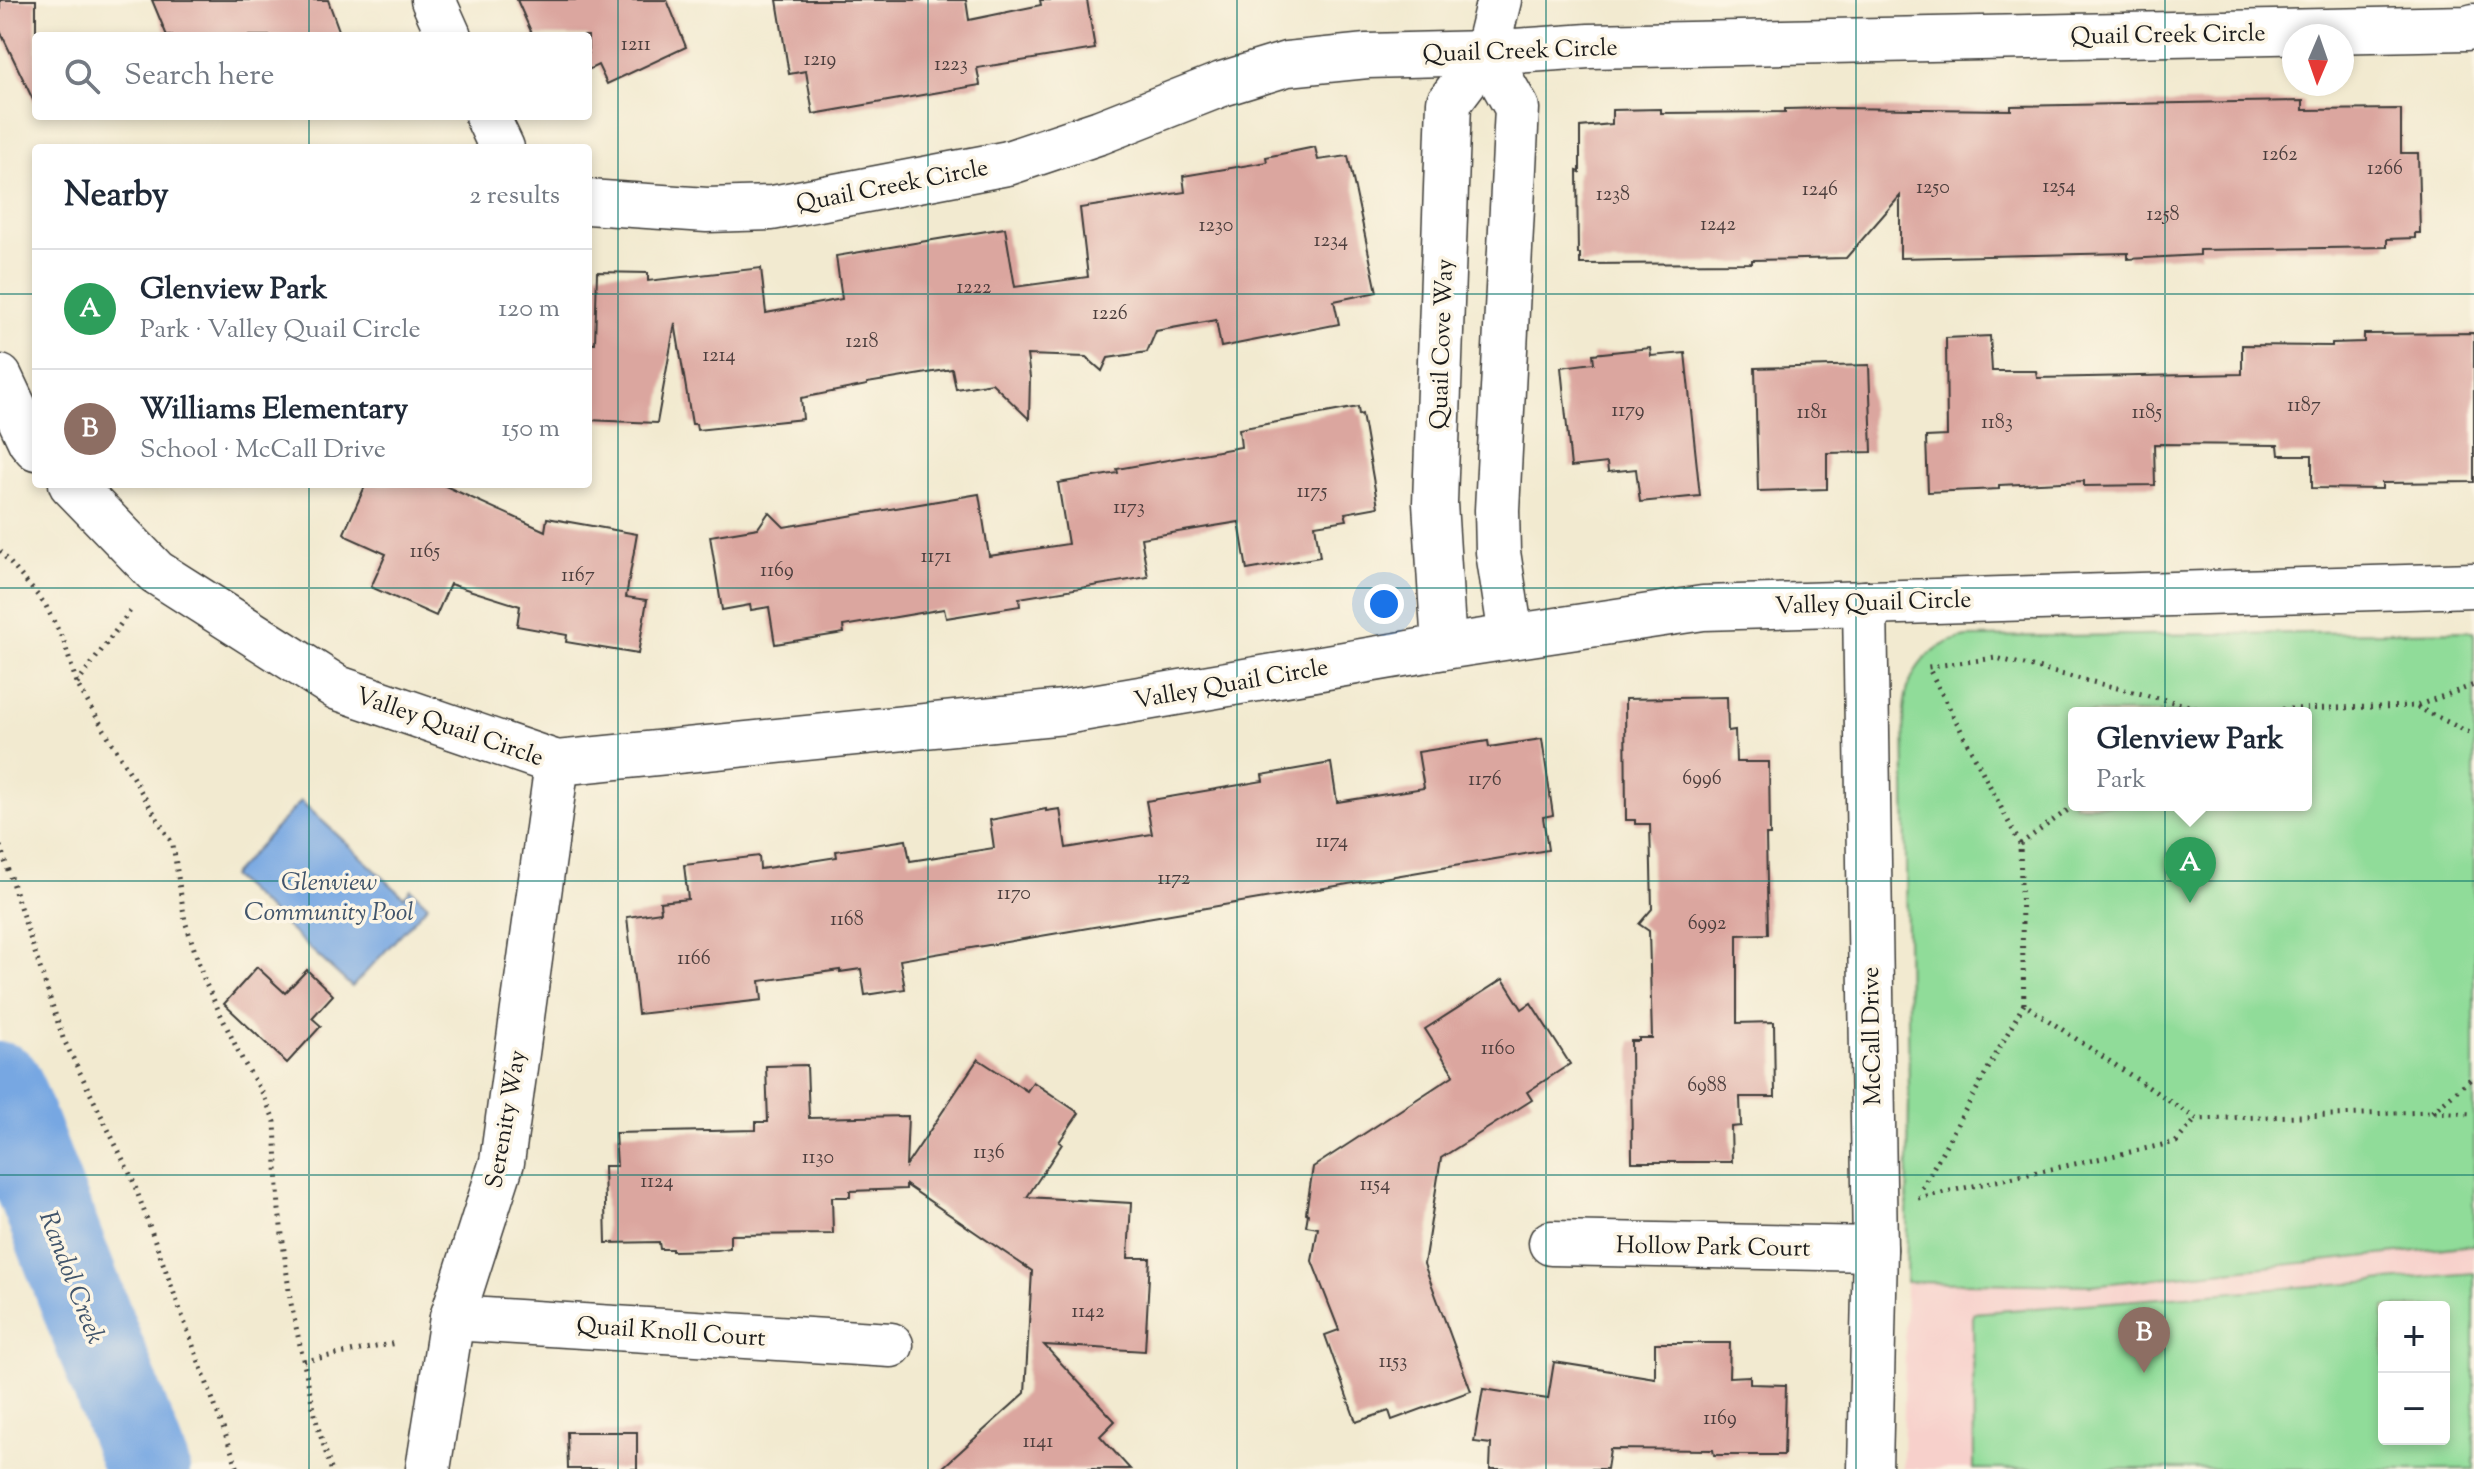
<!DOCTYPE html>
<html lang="en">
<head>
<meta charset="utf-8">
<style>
	:root { --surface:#fff; --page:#f2f2f3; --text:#1f2937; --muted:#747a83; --line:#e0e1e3; --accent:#ea580c }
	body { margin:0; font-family:"Sorts Mill Goudy",serif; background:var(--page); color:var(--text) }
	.controls { position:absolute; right:24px; bottom:24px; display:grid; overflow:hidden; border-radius:8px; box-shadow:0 4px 12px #0003 }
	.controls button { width:72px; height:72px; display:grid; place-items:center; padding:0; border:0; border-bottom:2px solid var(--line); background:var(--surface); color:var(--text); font:40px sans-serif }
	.compass { position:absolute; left:2282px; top:24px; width:72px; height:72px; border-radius:50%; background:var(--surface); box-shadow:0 4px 12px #0003; rotate:182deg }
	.you { position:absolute; left:1384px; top:604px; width:28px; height:28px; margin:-20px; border:6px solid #fff; border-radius:50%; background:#1a73e8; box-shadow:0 0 0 12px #1a73e833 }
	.badge { display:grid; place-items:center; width:52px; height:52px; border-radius:50%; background:var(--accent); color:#fff; font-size:26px; font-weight:700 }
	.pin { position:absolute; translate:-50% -66px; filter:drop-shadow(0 2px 4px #0008) }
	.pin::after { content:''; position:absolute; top:42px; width:28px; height:24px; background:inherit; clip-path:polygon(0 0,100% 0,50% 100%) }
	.popup { position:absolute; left:2068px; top:707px; width:244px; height:104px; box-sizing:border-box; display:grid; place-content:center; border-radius:8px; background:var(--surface); filter:drop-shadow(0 2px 6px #0005); font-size:26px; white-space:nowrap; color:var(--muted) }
	.popup b { font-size:30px; color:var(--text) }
	.popup::after { content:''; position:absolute; left:50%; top:100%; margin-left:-16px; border:16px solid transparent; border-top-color:var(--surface) }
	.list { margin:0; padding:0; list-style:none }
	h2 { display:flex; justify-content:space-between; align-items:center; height:104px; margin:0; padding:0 32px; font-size:34px }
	h2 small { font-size:26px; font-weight:400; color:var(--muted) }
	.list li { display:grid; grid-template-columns:52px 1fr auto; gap:24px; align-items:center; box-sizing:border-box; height:120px; padding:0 32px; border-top:2px solid var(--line) }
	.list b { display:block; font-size:30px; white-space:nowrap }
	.list p { margin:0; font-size:26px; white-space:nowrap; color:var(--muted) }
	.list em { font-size:26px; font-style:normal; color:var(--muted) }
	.icon { flex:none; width:44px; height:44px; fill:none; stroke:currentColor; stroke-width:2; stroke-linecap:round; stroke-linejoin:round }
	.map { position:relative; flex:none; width:2474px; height:1469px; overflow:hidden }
	.search { position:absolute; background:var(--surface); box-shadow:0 4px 12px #0003; left:32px; top:32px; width:560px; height:88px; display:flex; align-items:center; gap:20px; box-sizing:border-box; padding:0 28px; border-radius:8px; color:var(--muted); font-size:30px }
	.panel { position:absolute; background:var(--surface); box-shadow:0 4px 12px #0003; left:32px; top:144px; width:560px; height:344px; border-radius:8px }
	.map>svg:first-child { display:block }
	.built { fill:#f7d0cb; fill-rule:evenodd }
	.green { fill:#90dc99; stroke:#567c5a; stroke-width:2; fill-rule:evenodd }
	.water { fill:#77a7e2; stroke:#4a627f; stroke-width:2 }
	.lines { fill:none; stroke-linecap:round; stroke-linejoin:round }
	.river { stroke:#77a7e2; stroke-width:86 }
	.building { fill:#dba69f }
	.minor-casing { stroke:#3c3b37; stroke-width:47 }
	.path { stroke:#3c3b37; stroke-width:5; stroke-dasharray:2 6; stroke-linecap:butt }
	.minor { stroke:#fff; stroke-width:44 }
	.grid { fill:none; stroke:#0f766e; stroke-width:2; stroke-opacity:0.55 }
	.labels { text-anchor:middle; stroke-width:7; stroke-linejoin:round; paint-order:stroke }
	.number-label { font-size:20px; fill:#4c3e3d }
	.street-label { font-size:24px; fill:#1c1c1c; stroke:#fcf5e5 }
	.water-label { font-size:26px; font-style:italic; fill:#40546b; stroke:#fcf5e5 }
</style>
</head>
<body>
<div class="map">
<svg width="2474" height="1469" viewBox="0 0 2474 1469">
	<rect width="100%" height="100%" fill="#fcf5e5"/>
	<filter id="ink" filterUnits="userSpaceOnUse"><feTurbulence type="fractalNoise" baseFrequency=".0125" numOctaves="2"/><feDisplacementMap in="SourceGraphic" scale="16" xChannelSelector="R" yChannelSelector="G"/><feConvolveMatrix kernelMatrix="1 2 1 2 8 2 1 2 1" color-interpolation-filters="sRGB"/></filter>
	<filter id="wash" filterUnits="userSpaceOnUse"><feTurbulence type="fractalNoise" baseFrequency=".006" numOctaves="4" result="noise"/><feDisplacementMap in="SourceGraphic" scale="32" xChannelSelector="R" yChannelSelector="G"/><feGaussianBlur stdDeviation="1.8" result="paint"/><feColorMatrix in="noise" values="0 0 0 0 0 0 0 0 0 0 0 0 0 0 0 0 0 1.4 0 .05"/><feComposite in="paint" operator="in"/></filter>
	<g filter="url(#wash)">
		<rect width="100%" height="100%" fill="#f2ead0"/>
		<path class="built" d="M2474,1245v224h-571l3,-187 186,3zM2384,1307h60v132h-60z"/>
		<g class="green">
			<path d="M2474,631v614l-382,40 -186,-3 3,-185 -5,-387c3,-39 24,-65 62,-73zM2074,713h232v92h-232z"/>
			<path d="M2474,1273v196h-500l-1,-156zM2384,1307h60v132h-60z"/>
		</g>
		<polygon class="water" points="301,801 404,897 411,889 428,905 352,987 231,876"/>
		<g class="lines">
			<polyline class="river" points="0,1085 147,1469"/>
		</g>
		<g id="blocks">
			<g class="building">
				<polygon points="0,0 36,0 36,106 0,31"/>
				<polygon points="152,0 328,0 341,36 167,36"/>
				<polygon points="517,0 667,0 686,47 607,84 598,65 588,70 588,36 533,36"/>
				<polygon points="777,0 966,0 969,20 1041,5 1040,0 1087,0 1095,49 977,68 980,85 813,114 806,71 789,74"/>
				<polygon points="2303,101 2303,110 2401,109 2401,153 2418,153 2420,233 2415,233 2415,238 2387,239 2387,247 2200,250 2200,255 2128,259 2128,253 1900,258 1900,196 1846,258 1752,260 1752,263 1580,264 1580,254 1578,254 1577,171 1580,172 1580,127 1612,124 1612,110 1661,109 1661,113 1785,112 1785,109 1831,108 2011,110 2011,106"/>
				<polygon points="1315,147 1318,160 1348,156 1377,292 1334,301 1339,324 1221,347 1216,320 1156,331 1147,352 1108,358 1102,371 1086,357 1027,355 1030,377 1029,419 992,383 956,389 952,369 867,383 867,385 801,398 803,419 697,430 696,424 692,424 675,323 657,423 588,420 588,343 595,343 597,272 648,273 648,281 761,268 766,313 842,299 836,256 1005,228 1015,287 1088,277 1080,208 1185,192 1183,176 1267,162 1266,157"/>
				<polygon points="2474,333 2474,482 2382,483 2382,489 2312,488 2312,455 2279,455 2278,445 2154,444 2155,485 2084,486 2084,481 1999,485 1999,489 1928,492 1926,437 1947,436 1946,338 1990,336 1992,371 2036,371 2037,378 2242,374 2242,345 2332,346 2332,343 2364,342 2364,334"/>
				<polygon points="1650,348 1651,356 1685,353 1700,496 1640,502 1636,469 1608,472 1607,463 1571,467 1561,367 1594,363 1593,354"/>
				<polygon points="1869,365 1872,452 1827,453 1827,489 1758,491 1755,368"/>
				<polygon points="1358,407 1359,415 1362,414 1378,507 1345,513 1347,520 1315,525 1320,557 1247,570 1239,522 1141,538 1148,577 1019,598 1020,606 946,618 944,609 843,626 844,633 775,644 769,607 751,610 750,605 722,610 710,536 758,528 769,512 784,527 979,494 989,556 1068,544 1058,483 1118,473 1117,469 1241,447 1239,429"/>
				<polygon points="366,484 441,484 545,531 547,518 637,534 626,597 647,600 638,654 566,642 567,635 517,626 520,606 450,584 436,616 371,587 386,554 348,537 344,533"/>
				<polygon points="1727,697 1728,731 1735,730 1736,762 1769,762 1770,835 1766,835 1768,934 1737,935 1737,1023 1774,1022 1775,1097 1740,1097 1741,1126 1731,1127 1732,1162 1632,1162 1631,1041 1639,1041 1639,1038 1652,1038 1649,931 1639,924 1652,909 1650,824 1635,824 1635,820 1626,820 1625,699"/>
				<polygon points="1542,739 1553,815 1543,817 1548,850 900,960 905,989 865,995 861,969 840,972 840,970 760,981 762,1000 638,1014 627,917 661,912 660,902 688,899 684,865 759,856 760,869 837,857 836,851 906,840 910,861 994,848 990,820 1046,809 1046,811 1060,809 1066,848 1152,834 1146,801 1263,781 1262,775 1331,763 1337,802 1424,788 1418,752 1488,741 1489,747"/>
				<polygon points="257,967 285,993 307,970 333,995 312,1018 321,1026 287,1063 224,1004"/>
				<polygon points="1503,979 1522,1009 1531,1003 1570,1064 1527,1092 1532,1100 1441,1158 1424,1264 1471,1391 1392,1420 1389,1411 1356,1422 1325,1335 1339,1330 1312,1261 1318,1228 1306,1226 1308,1214 1306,1213 1313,1167 1454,1075 1425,1029"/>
				<polygon points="978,1059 1027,1091 1033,1082 1079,1113 1059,1142 1062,1144 1027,1197 1131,1203 1128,1258 1150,1258 1145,1351 1044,1345 1115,1421 1100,1436 1130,1469 941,1469 1025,1393 1032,1271 906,1185 906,1189 850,1191 850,1197 832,1197 833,1234 730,1235 730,1248 717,1250 672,1251 672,1249 660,1249 659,1242 606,1243 604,1166 617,1166 615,1133 756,1130 756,1122 768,1122 766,1066 807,1065 809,1118 908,1116 906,1166"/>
				<polygon points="1655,1343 1730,1343 1729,1377 1750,1376 1750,1384 1786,1385 1784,1455 1714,1455 1713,1450 1610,1449 1607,1469 1490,1469 1491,1444 1474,1442 1483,1389 1548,1399 1554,1362 1655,1378"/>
				<polygon points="567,1432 637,1432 637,1469 568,1469"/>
			</g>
		</g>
	</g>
	<g filter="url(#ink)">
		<use href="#blocks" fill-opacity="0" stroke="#3c3b37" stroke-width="2"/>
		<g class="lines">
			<g class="minor-casing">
				<g id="minor">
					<polyline points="433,0 449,36"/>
					<polyline points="1486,53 1517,108 1497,510 1498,552 1511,636"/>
					<polyline points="487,116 502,148"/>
					<polyline points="588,202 707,210 772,208 1008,163 1100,132 1222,84 1287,64 1367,56 1486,53 1589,46 2467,28 2474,26"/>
					<polyline points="0,377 30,441 36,448"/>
					<polyline points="71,484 156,572 338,688 557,763 1064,712 1444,647 1703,608 2474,585"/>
					<polyline points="1865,603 1875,1249 1870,1469"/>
					<polyline points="1444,647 1435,503 1449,102 1486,53 1499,0"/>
					<polyline points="1551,1243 1875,1249"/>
					<polyline points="452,1318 891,1345"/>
					<polyline points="428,1469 452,1318 502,1162 557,763"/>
				</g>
			</g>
			<g class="path">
				<polyline points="0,551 45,604 64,642 77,684 173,845 185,921 205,982 243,1061 263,1094 275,1122 279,1210 290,1299 317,1424 331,1469"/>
				<polyline points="77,684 130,611"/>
				<polyline points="2417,707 2474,735"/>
				<polyline points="2210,711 2416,706 2474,685"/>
				<polyline points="2020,844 2075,805"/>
				<polyline points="0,846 63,1038 132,1178 238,1469"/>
				<polyline points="2024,1004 2020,844 1928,667 1996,658 2210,711 2208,713"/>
				<polyline points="2432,1112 2474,1076"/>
				<polyline points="1922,1188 2024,1004 2196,1119 2432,1112 2474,1114"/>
				<polyline points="1918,1198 2176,1142 2196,1119"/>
				<polyline points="304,1361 396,1343"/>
			</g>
			<use href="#minor" class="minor"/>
		</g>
	</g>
	<path class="grid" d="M309,0v36M618,0v1469M928,0v1469M1237,0v1469M1546,0v1469M1856,0v1469M2165,0v1469M309,116v32M0,294h36M588,294h1886M309,484v985M0,588h2474M0,881h2474M0,1175h2474"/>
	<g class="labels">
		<g class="number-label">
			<text x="636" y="50">1211</text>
			<text x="820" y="65">1219</text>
			<text x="951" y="70">1223</text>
			<text x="2280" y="160">1262</text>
			<text x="2385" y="174">1266</text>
			<text x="2059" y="192">1254</text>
			<text x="1933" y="193">1250</text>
			<text x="1820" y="195">1246</text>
			<text x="1613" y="200">1238</text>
			<text x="2163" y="220">1258</text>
			<text x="1718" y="230">1242</text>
			<text x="1216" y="231">1230</text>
			<text x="1331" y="246">1234</text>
			<text x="974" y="293">1222</text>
			<text x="1110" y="319">1226</text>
			<text x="862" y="347">1218</text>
			<text x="719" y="361">1214</text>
			<text x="2304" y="411">1187</text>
			<text x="1628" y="416">1179</text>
			<text x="1812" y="418">1181</text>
			<text x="2147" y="418">1185</text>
			<text x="1997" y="428">1183</text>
			<text x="1312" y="497">1175</text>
			<text x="1129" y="513">1173</text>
			<text x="425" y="557">1165</text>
			<text x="936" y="562">1171</text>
			<text x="777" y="576">1169</text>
			<text x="578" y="581">1167</text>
			<text x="1702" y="784">6996</text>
			<text x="1485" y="785">1176</text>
			<text x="1332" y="847">1174</text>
			<text x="1174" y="884">1172</text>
			<text x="1014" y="899">1170</text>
			<text x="847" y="925">1168</text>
			<text x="1707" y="929">6992</text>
			<text x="694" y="964">1166</text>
			<text x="1498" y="1054">1160</text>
			<text x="1707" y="1091">6988</text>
			<text x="989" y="1158">1136</text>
			<text x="818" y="1163">1130</text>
			<text x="657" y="1187">1124</text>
			<text x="1375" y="1190">1154</text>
			<text x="1088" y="1317">1142</text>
			<text x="1393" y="1367">1153</text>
			<text x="1720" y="1424">1169</text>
			<text x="1038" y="1447">1141</text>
		</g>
		<g class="street-label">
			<text transform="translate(2168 34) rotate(-1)" y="8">Quail Creek Circle</text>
			<text transform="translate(1520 50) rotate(-2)" y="8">Quail Creek Circle</text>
			<text transform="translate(892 185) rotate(-11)" y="8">Quail Creek Circle</text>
			<text transform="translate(1441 344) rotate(-88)" y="8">Quail Cove Way</text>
			<text transform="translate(1873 602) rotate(-2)" y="8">Valley Quail Circle</text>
			<text transform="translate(1231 683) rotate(-10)" y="8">Valley Quail Circle</text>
			<text transform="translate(450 726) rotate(19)" y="8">Valley Quail Circle</text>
			<text transform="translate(1871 1036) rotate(-91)" y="8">McCall Drive</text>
			<text transform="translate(505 1119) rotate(-80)" y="8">Serenity Way</text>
			<text transform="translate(1713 1246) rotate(1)" y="8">Hollow Park Court</text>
			<text transform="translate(671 1331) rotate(4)" y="8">Quail Knoll Court</text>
		</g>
		<g class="water-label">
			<text x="329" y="890">Glenview<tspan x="329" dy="30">Community Pool</tspan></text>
			<text transform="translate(73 1277) rotate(69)" y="9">Randol Creek</text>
		</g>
	</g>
</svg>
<div class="controls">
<button>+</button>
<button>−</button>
</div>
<svg class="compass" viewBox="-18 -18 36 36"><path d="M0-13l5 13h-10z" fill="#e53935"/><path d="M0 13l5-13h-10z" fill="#747a83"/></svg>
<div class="you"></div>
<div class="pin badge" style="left:2190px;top:903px;background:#2e9e5b">A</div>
<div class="popup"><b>Glenview Park</b>Park</div>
<div class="pin badge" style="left:2144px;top:1373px;background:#8d6e63">B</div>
<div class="search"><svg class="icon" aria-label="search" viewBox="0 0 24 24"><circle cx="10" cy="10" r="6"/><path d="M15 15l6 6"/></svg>Search here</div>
<section class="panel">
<h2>Nearby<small>2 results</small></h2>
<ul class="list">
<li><span class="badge" style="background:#2e9e5b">A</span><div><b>Glenview Park</b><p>Park · Valley Quail Circle</p></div><em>120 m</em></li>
<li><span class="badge" style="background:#8d6e63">B</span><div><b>Williams Elementary</b><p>School · McCall Drive</p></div><em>150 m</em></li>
</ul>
</section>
</div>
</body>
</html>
